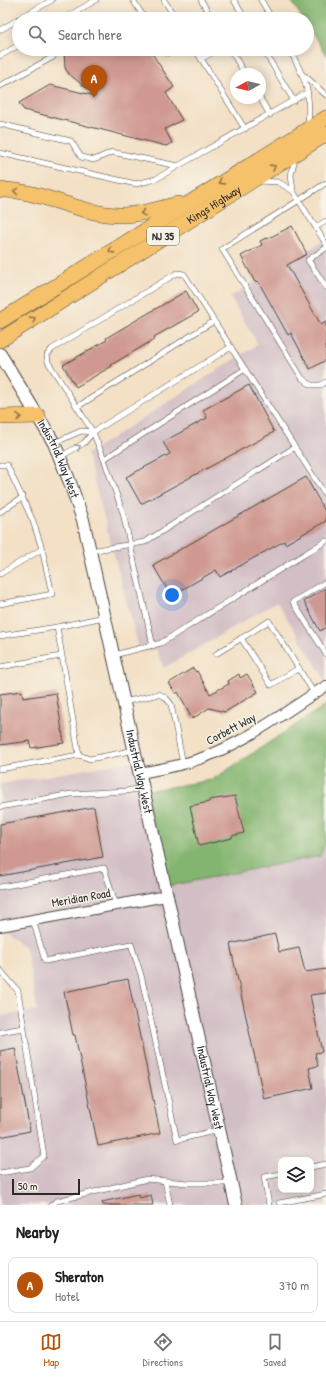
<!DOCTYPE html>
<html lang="en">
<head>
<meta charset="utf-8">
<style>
	:root { --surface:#fff; --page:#f2f2f2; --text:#202124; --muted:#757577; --line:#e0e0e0; --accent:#b45309 }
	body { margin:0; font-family:"Patrick Hand",sans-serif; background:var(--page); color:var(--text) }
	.controls { position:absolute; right:12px; bottom:12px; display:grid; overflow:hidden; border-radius:8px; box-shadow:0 2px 10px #0003 }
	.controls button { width:36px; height:36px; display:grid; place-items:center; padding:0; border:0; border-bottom:1px solid var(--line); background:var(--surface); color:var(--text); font:20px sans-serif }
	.compass { position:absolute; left:230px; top:68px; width:36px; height:36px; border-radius:50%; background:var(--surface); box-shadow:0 2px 10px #0003; rotate:262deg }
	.scale { position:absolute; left:12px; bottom:10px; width:68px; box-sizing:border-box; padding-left:4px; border:2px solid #2b2b2b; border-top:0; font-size:11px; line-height:14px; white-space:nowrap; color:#2b2b2b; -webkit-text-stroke:3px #f7f3e8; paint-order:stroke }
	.you { position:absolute; left:172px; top:595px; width:14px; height:14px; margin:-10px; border:3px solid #fff; border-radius:50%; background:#1a73e8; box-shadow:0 0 0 6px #1a73e833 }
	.badge { display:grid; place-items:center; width:26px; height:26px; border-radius:50%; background:var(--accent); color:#fff; font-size:13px; font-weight:700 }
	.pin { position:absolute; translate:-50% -33px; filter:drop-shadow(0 1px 2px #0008) }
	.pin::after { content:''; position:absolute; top:21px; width:14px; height:12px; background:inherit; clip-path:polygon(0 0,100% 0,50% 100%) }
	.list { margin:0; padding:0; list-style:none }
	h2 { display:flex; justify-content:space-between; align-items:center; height:52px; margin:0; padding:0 16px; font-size:17px }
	h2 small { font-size:13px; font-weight:400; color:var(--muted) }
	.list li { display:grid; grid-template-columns:26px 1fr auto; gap:12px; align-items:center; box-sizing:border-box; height:56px; margin:0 8px 8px; padding:0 8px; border:1px solid var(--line); border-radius:8px }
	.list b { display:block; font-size:15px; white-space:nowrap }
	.list p { margin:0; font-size:13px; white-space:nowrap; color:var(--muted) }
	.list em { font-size:13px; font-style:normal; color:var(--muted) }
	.icon { flex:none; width:22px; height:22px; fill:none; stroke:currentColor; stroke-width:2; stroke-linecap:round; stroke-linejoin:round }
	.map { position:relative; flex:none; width:326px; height:1205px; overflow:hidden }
	.search { position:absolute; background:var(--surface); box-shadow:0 2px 10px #0003; left:12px; right:12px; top:12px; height:44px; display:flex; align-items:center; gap:10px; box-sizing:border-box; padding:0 14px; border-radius:22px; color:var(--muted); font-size:15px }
	.sheet { height:116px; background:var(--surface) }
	nav { display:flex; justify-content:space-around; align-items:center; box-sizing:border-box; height:56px; border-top:1px solid var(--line); background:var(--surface); font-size:11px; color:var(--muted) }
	nav a { display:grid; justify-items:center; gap:2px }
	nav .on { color:var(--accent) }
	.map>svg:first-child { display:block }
	.industrial { fill:#d2bec5; fill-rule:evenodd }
	.forest { fill:#84b56f; stroke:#58704d }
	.building { fill:#cf9890 }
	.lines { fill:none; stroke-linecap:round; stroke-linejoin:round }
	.service-casing { stroke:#494642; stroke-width:6 }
	.minor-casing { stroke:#494642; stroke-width:12 }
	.tertiary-casing { stroke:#494642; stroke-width:14 }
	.primary-casing { stroke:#494642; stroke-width:16 }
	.service { stroke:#fff; stroke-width:5 }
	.minor { stroke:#fff; stroke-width:10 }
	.tertiary { stroke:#fff; stroke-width:12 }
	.primary { stroke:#f5c16b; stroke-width:15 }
	.oneway { stroke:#90764b }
	.oneway2 { stroke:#a0a0a0 }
	.labels { text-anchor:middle; stroke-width:3; stroke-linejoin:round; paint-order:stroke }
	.shield { fill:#f7f3e8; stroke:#686764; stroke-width:1 }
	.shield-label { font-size:11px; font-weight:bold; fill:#2b2b2b }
	.street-label { font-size:12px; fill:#2b2b2b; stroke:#f7f3e8 }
</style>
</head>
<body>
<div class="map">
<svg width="326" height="1205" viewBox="0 0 326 1205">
	<rect width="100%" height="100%" fill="#f7f3e8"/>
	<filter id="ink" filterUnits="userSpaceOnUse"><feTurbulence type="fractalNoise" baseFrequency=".025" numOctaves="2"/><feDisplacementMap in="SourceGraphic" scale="8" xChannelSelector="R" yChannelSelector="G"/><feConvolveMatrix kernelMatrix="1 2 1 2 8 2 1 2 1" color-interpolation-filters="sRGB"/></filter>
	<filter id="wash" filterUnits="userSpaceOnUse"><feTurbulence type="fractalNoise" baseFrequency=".012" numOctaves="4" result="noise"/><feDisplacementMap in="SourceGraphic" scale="16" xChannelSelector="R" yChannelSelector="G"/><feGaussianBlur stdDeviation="0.9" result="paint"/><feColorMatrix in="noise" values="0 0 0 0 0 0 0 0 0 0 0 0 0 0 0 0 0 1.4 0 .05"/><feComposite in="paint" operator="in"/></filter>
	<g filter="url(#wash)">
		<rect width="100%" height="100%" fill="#f3e0c5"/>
		<g class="industrial">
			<polygon points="326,239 326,681 277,602 164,668 156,649 140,652 87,454 258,344 230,297"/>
			<path d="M139,760l8,42 173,54 6,-15v364h-326v-189l37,-6 -11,-62 -26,-19v-145zM281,1160h30v30h-30z"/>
		</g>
		<g class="forest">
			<polygon points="291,0 326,0 326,55 307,25 307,19 303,19"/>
			<polygon points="326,705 326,841 320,856 168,886 145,791 212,780"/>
		</g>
		<g id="blocks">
			<g class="building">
				<polygon points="64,49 149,49 174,87 166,93 182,120 165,129 172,143 166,146 24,110 19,103 50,85 96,96 69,74 65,68"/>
				<polygon points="292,226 307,254 287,265 321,325 326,322 326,360 310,369 291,333 288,335 258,281 255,282 241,256 262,245 260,241 266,238 267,239"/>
				<polygon points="186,291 198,312 154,337 155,339 111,365 112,366 76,387 63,365 107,340 106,338"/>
				<polygon points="249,385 274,432 141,504 126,477 170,454 163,442 207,418 203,410"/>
				<polygon points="306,477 326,513 326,521 285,544 284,541 220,577 216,570 171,596 153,565"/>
				<polygon points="326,588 326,627 320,631 304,601"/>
				<polygon points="193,668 196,672 197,671 210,694 229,684 228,681 239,674 240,678 247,674 258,692 225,712 209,708 192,719 178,692 176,694 169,683"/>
				<polygon points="22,691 23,698 56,693 64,743 31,748 30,741 0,745 0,694"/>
				<polygon points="235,796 244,833 232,836 232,838 199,846 190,806 209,802 209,800"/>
				<polygon points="94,807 103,857 0,876 0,824"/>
				<polygon points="275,934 279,952 299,948 305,972 326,969 326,993 310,995 322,1052 315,1053 318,1066 309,1068 313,1088 264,1099 230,944"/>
				<polygon points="128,979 160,1133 98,1146 75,1035 73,1035 64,992"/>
				<polygon points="15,1048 30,1131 0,1137 0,1051"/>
				<polygon points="138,1194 139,1198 151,1195 153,1205 103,1205 102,1202"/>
			</g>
		</g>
	</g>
	<g filter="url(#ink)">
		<use href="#blocks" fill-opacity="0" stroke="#494642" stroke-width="1"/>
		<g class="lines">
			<g class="service-casing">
				<g id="service">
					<polyline points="133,0 145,19"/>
					<polyline points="164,0 176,19"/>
					<polyline points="201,0 212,19"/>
					<polyline points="234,0 245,19"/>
					<polyline points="261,0 272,19"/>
					<polyline points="19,19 52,0"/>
					<polyline points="63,19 96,0"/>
					<polyline points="0,30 19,19"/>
					<polyline points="164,49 167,53"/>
					<polyline points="195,49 245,129"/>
					<polyline points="230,49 245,74"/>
					<polyline points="263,49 294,101"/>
					<path d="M289,49c17,30 22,42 19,76"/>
					<polyline points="0,56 19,45"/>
					<polyline points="201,59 219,49"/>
					<polyline points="305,76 326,95"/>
					<polyline points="0,86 53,57 54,49"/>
					<polyline points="260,98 270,115"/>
					<polyline points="0,124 71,141 81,157 94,160 112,152 178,166 308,92"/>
					<polyline points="0,153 136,184 156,179 178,166"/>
					<polyline points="295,158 291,175 293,191 326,244"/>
					<polyline points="258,181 278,182 293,191"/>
					<polyline points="326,183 222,249 302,378 311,385 321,385 326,382"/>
					<polyline points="316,227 326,221"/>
					<polyline points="326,248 308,260 326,287"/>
					<polyline points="77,407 214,321"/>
					<polyline points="54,443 81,431 93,432"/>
					<polyline points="60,457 84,443 93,432 231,347"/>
					<polyline points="104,459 245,369"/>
					<polyline points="0,465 7,465 33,521 42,549 52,594 0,604"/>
					<polyline points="0,512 23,497"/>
					<polyline points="90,551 145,542 295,447"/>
					<polyline points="0,574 42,549"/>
					<polyline points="326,582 293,602 326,654"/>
					<polyline points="57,627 79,755"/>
					<polyline points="0,636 57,627 104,617"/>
					<polyline points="241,638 271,685 299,668"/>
					<polyline points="153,646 123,513 104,459 93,432 48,362 47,355 52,349 177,273 184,274 326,496"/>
					<polyline points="216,654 269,621 314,693"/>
					<polyline points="114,655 161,643 326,541"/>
					<polyline points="0,667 61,656"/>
					<polyline points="124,702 159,694 166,698 171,704 183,764"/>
					<polyline points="0,769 79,755 90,759 135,750"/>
					<polyline points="0,807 71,794 126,791 142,788"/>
					<polyline points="0,887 104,868 116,905"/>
					<polyline points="33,920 45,961 131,944 141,975 177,1140 218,1130"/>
					<polyline points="0,970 18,991 44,1156 30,1168 0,1173"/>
					<polyline points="0,1032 23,1028"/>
					<polyline points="311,1167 326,1164"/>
					<polyline points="165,1181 170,1205"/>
					<polyline points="279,1203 326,1194"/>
					<polyline points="51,1205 57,1201 147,1179 187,1183 230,1183"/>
					<polyline points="269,1205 264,1177 281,1174"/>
				</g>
			</g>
			<g class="minor-casing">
				<g id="minor">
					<path d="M140,773c27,-5 54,-10 79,-22 38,-17 72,-43 107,-65"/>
					<polyline points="0,926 166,896"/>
				</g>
			</g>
			<g class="tertiary-casing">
				<g id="tertiary">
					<path id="s1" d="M0,354l54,89 15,37 14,40 153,685"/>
				</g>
			</g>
			<g class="primary-casing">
				<g id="primary">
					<path d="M0,190c40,-1 77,24 117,25 21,1 41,-6 61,-11"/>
					<polyline points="0,321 326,118"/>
					<path id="s2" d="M0,340l326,-206"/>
					<polyline points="0,417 38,416"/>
				</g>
			</g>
			<use href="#service" class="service"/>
			<use href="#minor" class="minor"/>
			<use href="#tertiary" class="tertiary"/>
			<use href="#primary" class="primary"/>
		</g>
		<defs><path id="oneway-chevron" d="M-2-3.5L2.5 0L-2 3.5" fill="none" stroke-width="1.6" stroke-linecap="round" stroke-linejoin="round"/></defs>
		<g class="oneway">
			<use href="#oneway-chevron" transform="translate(273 167) rotate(-32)"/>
			<use href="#oneway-chevron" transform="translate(221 182) rotate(148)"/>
			<use href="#oneway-chevron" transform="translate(16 191) rotate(-171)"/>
			<use href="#oneway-chevron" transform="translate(143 213) rotate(172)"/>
			<use href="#oneway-chevron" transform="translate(111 251) rotate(148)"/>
			<use href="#oneway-chevron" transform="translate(33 319) rotate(-32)"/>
			<use href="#oneway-chevron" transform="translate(19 417) rotate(-2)"/>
		</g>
		<use class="oneway2" href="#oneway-chevron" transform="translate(78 447) rotate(-29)"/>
	</g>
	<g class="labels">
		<rect class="shield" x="147" y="227" width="32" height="18" rx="3"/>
		<g class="shield-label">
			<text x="163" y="240">NJ 35</text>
		</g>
		<g class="street-label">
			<text dy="4" stroke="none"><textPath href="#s2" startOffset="253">Kings Highway</textPath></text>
			<text dy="4" stroke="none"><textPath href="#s1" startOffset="120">Industrial Way West</textPath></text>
			<text transform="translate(231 729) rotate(-28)" y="4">Corbett Way</text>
			<text dy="4" stroke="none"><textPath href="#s1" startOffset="444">Industrial Way West</textPath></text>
			<text transform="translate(81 898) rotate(-10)" y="4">Meridian Road</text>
			<text dy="4" stroke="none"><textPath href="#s1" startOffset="768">Industrial Way West</textPath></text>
		</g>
	</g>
</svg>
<div class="controls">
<button><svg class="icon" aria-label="layers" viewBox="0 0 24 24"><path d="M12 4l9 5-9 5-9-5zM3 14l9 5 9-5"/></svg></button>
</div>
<svg class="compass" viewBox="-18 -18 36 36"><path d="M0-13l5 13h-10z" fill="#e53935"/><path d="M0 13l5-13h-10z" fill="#757577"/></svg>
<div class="scale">50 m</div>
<div class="you"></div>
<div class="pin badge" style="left:94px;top:98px">A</div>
<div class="search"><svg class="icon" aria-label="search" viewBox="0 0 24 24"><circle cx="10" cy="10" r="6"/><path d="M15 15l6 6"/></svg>Search here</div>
</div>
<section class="sheet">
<h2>Nearby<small></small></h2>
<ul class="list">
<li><span class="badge">A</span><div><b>Sheraton</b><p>Hotel</p></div><em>370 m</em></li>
</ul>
</section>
<nav>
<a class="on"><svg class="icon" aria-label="map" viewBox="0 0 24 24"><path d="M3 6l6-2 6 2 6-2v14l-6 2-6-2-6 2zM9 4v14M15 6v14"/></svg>Map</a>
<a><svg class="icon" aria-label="directions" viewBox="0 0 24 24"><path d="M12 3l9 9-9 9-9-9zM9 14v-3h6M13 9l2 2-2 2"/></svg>Directions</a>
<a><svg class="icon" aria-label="saved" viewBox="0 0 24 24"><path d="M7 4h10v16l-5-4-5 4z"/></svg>Saved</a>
</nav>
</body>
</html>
